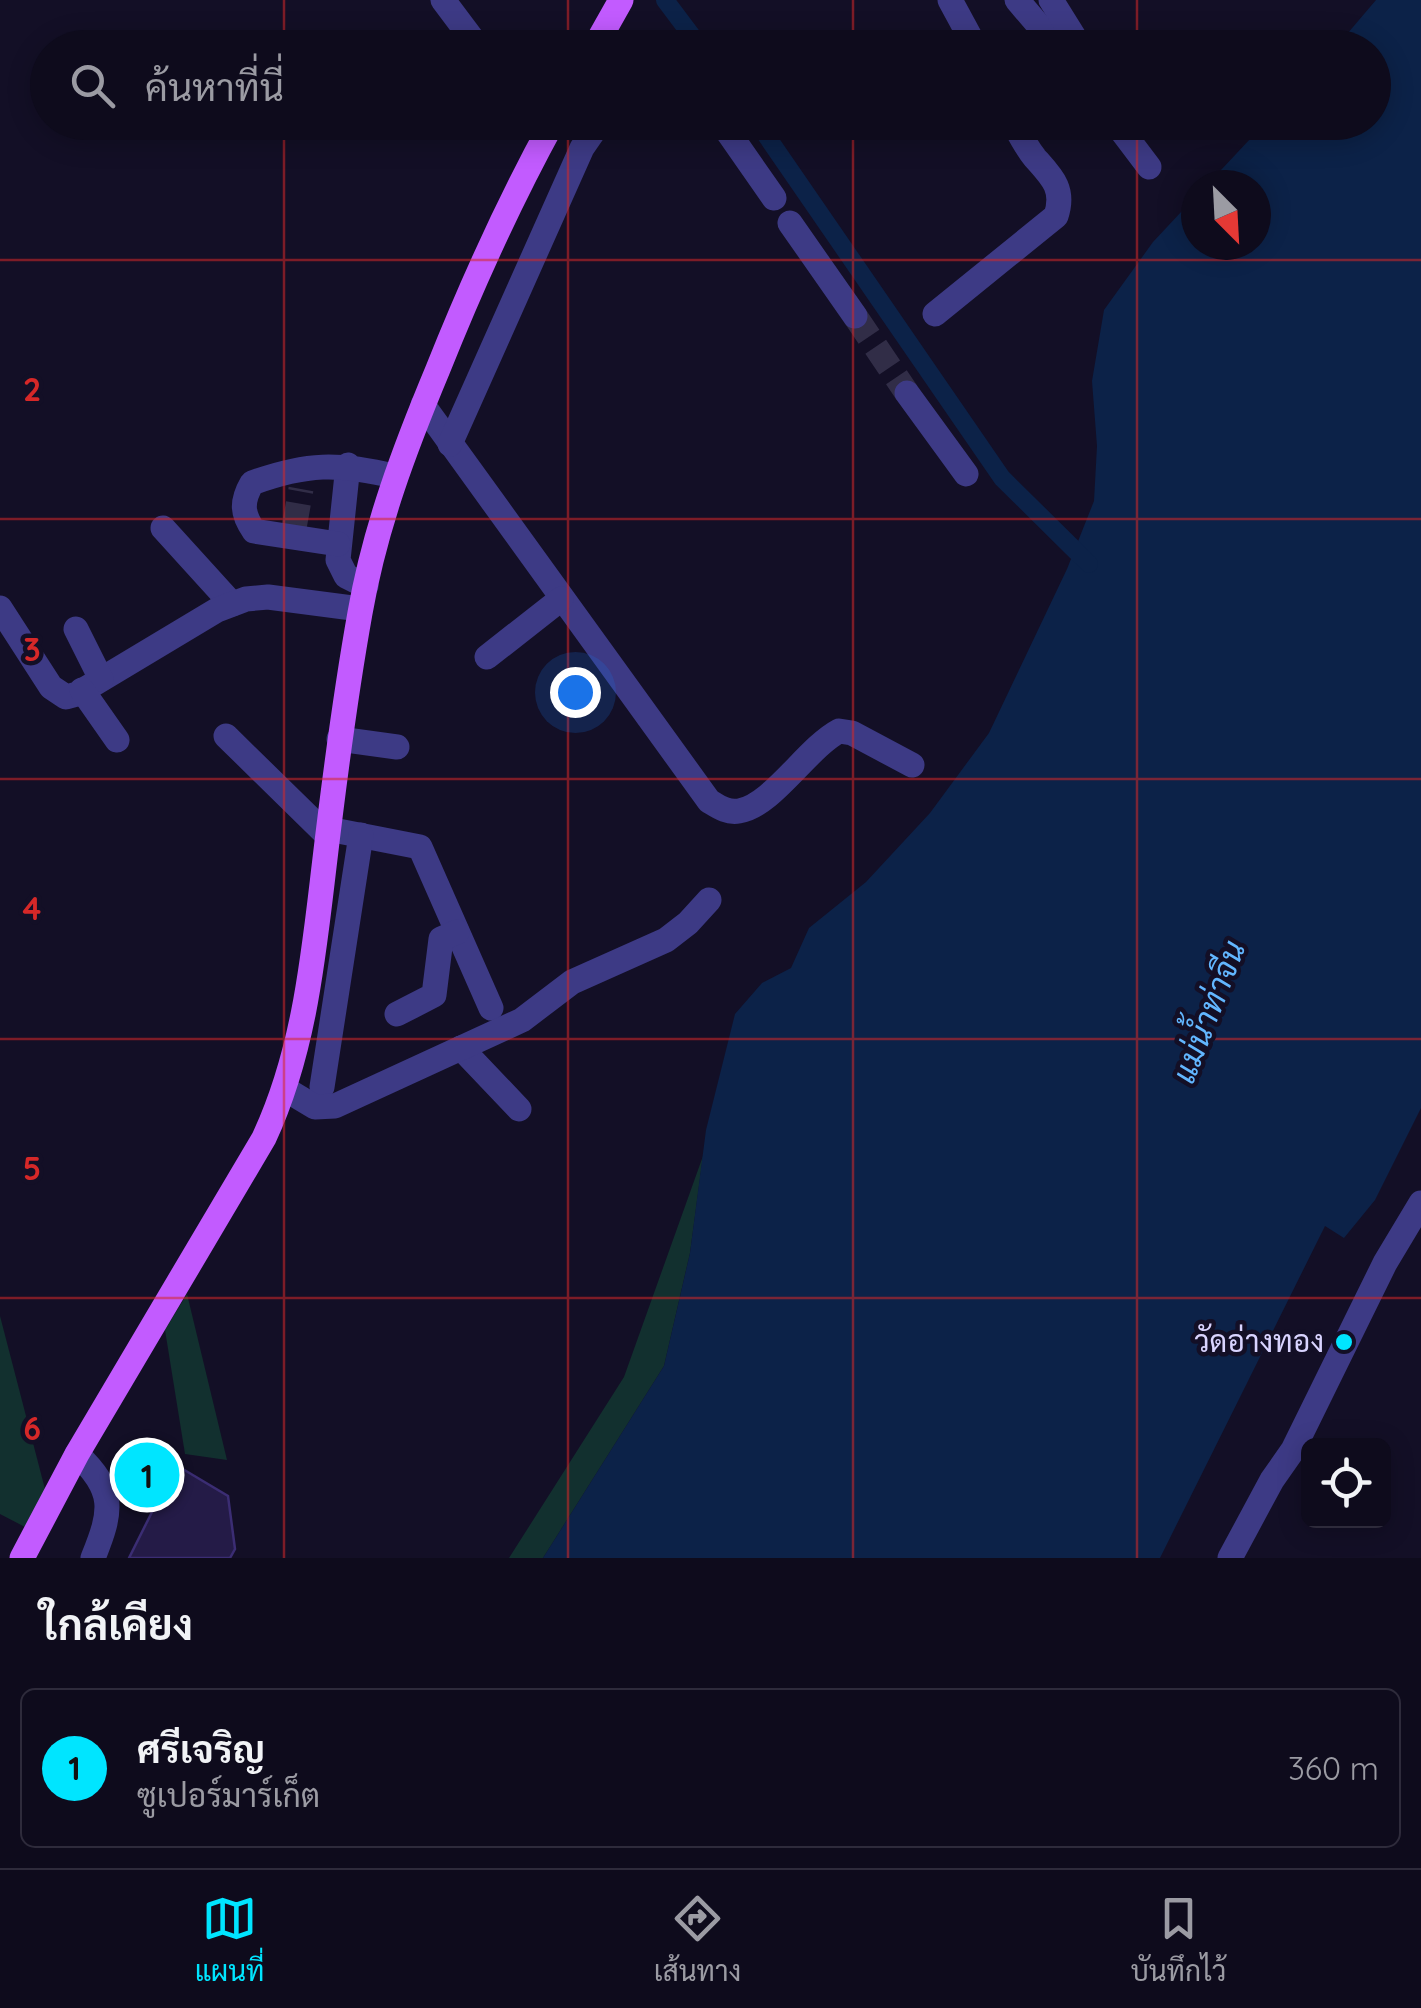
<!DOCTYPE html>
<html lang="th">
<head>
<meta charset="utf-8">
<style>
	:root { --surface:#0e0b1c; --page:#1c1929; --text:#f1f3f6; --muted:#9b9ba3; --line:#2e2b3b; --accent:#00e5ff }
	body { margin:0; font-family:Quicksand,Sarabun,sans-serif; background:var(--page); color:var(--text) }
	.controls { position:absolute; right:30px; bottom:30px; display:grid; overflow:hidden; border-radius:15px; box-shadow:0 5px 25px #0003 }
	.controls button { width:90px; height:90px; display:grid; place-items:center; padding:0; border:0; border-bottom:2px solid var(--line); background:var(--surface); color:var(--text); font:50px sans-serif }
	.compass { position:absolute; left:1181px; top:170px; width:90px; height:90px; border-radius:50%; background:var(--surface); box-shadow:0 5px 25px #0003; rotate:156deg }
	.you { position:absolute; left:575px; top:692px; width:35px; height:35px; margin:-25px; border:8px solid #fff; border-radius:50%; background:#1a73e8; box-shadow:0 0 0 15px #1a73e833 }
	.badge { display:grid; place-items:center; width:65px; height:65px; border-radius:50%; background:var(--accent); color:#111; font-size:32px; font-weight:700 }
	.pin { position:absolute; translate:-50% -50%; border:5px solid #fff; box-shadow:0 2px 10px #0006 }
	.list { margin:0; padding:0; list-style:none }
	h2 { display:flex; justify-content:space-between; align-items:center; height:130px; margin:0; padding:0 40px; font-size:42px }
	h2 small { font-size:32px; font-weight:400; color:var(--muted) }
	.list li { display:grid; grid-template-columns:65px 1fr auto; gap:30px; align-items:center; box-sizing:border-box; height:160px; margin:0 20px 20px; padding:0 20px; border:2px solid var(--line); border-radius:15px }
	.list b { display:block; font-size:38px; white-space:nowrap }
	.list p { margin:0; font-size:32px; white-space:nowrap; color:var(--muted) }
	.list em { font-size:32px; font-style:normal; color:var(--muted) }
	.icon { flex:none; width:55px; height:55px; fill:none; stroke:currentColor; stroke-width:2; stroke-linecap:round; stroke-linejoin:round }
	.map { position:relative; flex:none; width:1421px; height:1558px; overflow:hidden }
	.search { position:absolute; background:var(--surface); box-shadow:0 5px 25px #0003; left:30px; right:30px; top:30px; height:110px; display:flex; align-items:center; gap:25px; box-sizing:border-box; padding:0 35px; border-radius:55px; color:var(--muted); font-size:38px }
	.sheet { height:310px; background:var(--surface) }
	nav { display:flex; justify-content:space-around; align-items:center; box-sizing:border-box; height:140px; border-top:2px solid var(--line); background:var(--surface); font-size:28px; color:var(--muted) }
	nav a { display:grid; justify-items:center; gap:5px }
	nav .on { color:var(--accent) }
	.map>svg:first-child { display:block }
	.green { fill:#12302f }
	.water { fill:#0c2248 }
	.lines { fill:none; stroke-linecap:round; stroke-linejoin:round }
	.canal { stroke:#0c2248; stroke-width:18 }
	.building { fill:#241b47; stroke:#3b2d73; stroke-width:2.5 }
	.minor-tunnel { stroke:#312d47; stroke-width:25; stroke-dasharray:25 12; stroke-linecap:butt }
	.minor { stroke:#3d3a85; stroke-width:25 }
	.major { stroke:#c25bff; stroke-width:25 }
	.grid { fill:none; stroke:#d62828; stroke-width:2.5; stroke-opacity:0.55 }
	.poi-dot { fill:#00e5ff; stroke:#130f26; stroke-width:4 }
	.labels { text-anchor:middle; stroke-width:9; stroke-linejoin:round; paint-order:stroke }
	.poi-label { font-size:30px; fill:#d9d4ff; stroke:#130f26; text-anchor:end }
	.water-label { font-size:32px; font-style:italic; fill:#62b6ff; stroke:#130f26 }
	.grid-label { font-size:32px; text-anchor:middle; font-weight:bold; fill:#d62828; stroke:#130f26; stroke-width:9; stroke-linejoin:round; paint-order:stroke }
</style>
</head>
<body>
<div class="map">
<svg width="1421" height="1558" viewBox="0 0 1421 1558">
	<rect width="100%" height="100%" fill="#130f26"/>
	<g class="green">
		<polygon points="703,1156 690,1253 664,1366 543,1558 509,1558 624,1377"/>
		<polygon points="187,1294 227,1460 185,1454 165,1330"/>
		<polygon points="0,1316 46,1493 25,1527 0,1514"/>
	</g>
	<polygon class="water" points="1376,0 1421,0 1421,1108 1375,1200 1344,1238 1325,1226 1160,1558 543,1558 664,1366 690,1253 706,1130 735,1014 762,983 791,968 809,928 866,882 930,813 989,733 1067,569 1094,501 1097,446 1092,381 1104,310 1153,242 1196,196 1196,245 1256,245 1256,185 1207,185 1265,123 1374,122 1374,48 1336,47"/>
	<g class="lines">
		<g class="canal">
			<polyline points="665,0 701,48"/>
			<polyline points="757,122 1002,478 1089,564"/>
		</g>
	</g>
	<polygon class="building" points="139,1443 228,1496 235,1549 230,1558 129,1558 155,1506 120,1487 118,1481"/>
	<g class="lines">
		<g class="minor-tunnel">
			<polyline points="855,316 907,393"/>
			<polyline points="294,528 301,489"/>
		</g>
		<g class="minor">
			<polyline points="443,0 479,48"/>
			<polyline points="950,0 976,48"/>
			<polyline points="1017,0 1058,48"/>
			<polyline points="1051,0 1081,48"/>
			<polyline points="721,122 774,198"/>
			<polyline points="1115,122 1149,167"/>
			<polyline points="790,223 855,316"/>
			<path d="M935,314l121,-98c9,-27 -4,-39 -21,-58 -9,-11 -15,-23 -22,-36"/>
			<polyline points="907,393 966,474"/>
			<path d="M423,405l286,396c10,6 18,12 30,10 33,-5 68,-63 100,-80l13,2 60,32"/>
			<polyline points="450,444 582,148 600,122"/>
			<polyline points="348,465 338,560 346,576 366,586"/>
			<polyline points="163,528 232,604"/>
			<path d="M338,544l-84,-13c-12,-17 -13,-29 -2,-48 55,-20 86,-20 142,-7"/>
			<polyline points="0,608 51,687 66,697 77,694 217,610 246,599 268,597 360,609"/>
			<polyline points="76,629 101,679"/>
			<polyline points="487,657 561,599"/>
			<polyline points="82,690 117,740"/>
			<polyline points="226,736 328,836"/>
			<polyline points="339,739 397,747"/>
			<polyline points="328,829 420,847 491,1008"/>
			<polyline points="397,1014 434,995 441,939 457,932"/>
			<polyline points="461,1048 519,1109"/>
			<polyline points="322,1087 361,835"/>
			<polyline points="285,1089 315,1107 335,1106 522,1020 572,982 666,940 688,923 709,900"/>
			<path d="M77,1454c39,37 35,57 16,104"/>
			<polyline points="1230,1558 1272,1480 1293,1450 1385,1263 1421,1203"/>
		</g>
		<g class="major">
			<polyline points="594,48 621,0"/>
			<path d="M22,1558l55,-104 187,-316c40,-86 49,-178 60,-271 10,-85 21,-170 36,-254 15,-86 45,-165 78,-244 34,-85 71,-167 115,-247"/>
		</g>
	</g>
	<path class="grid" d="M284,0v48M568,0v48M853,0v48M1137,0v48M284,122v1436M568,122v1436M853,122v1436M1137,122v1436M0,260h1421M0,519h1421M0,779h1421M0,1039h1421M0,1298h1421"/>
	<circle class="poi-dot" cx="1344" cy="1342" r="10"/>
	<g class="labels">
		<g class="poi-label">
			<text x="1324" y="1352">วัดอ่างทอง</text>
		</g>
		<g class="water-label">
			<text transform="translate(1209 1012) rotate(-69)" y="11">แม่น้ำท่าจีน</text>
		</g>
	</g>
	<g class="grid-label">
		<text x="32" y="401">2</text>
		<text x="32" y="661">3</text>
		<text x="32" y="920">4</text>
		<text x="32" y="1180">5</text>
		<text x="32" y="1440">6</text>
	</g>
</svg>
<div class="controls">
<button><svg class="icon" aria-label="locate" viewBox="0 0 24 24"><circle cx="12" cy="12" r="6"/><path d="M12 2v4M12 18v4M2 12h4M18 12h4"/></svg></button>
</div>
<svg class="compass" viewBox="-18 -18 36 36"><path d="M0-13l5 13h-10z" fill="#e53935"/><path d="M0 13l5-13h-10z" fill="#9b9ba3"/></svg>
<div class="you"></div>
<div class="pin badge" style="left:147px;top:1475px">1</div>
<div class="search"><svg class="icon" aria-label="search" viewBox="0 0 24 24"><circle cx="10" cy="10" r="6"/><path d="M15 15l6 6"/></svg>ค้นหาที่นี่</div>
</div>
<section class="sheet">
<h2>ใกล้เคียง<small></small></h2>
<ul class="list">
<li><span class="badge">1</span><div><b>ศรีเจริญ</b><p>ซูเปอร์มาร์เก็ต</p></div><em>360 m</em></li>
</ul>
</section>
<nav>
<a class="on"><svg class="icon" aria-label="map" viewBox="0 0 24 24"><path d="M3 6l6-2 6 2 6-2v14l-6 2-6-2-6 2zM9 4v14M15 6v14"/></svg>แผนที่</a>
<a><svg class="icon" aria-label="directions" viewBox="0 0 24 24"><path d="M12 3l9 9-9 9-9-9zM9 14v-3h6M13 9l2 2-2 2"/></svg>เส้นทาง</a>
<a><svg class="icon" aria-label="saved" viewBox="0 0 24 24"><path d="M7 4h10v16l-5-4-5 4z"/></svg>บันทึกไว้</a>
</nav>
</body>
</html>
